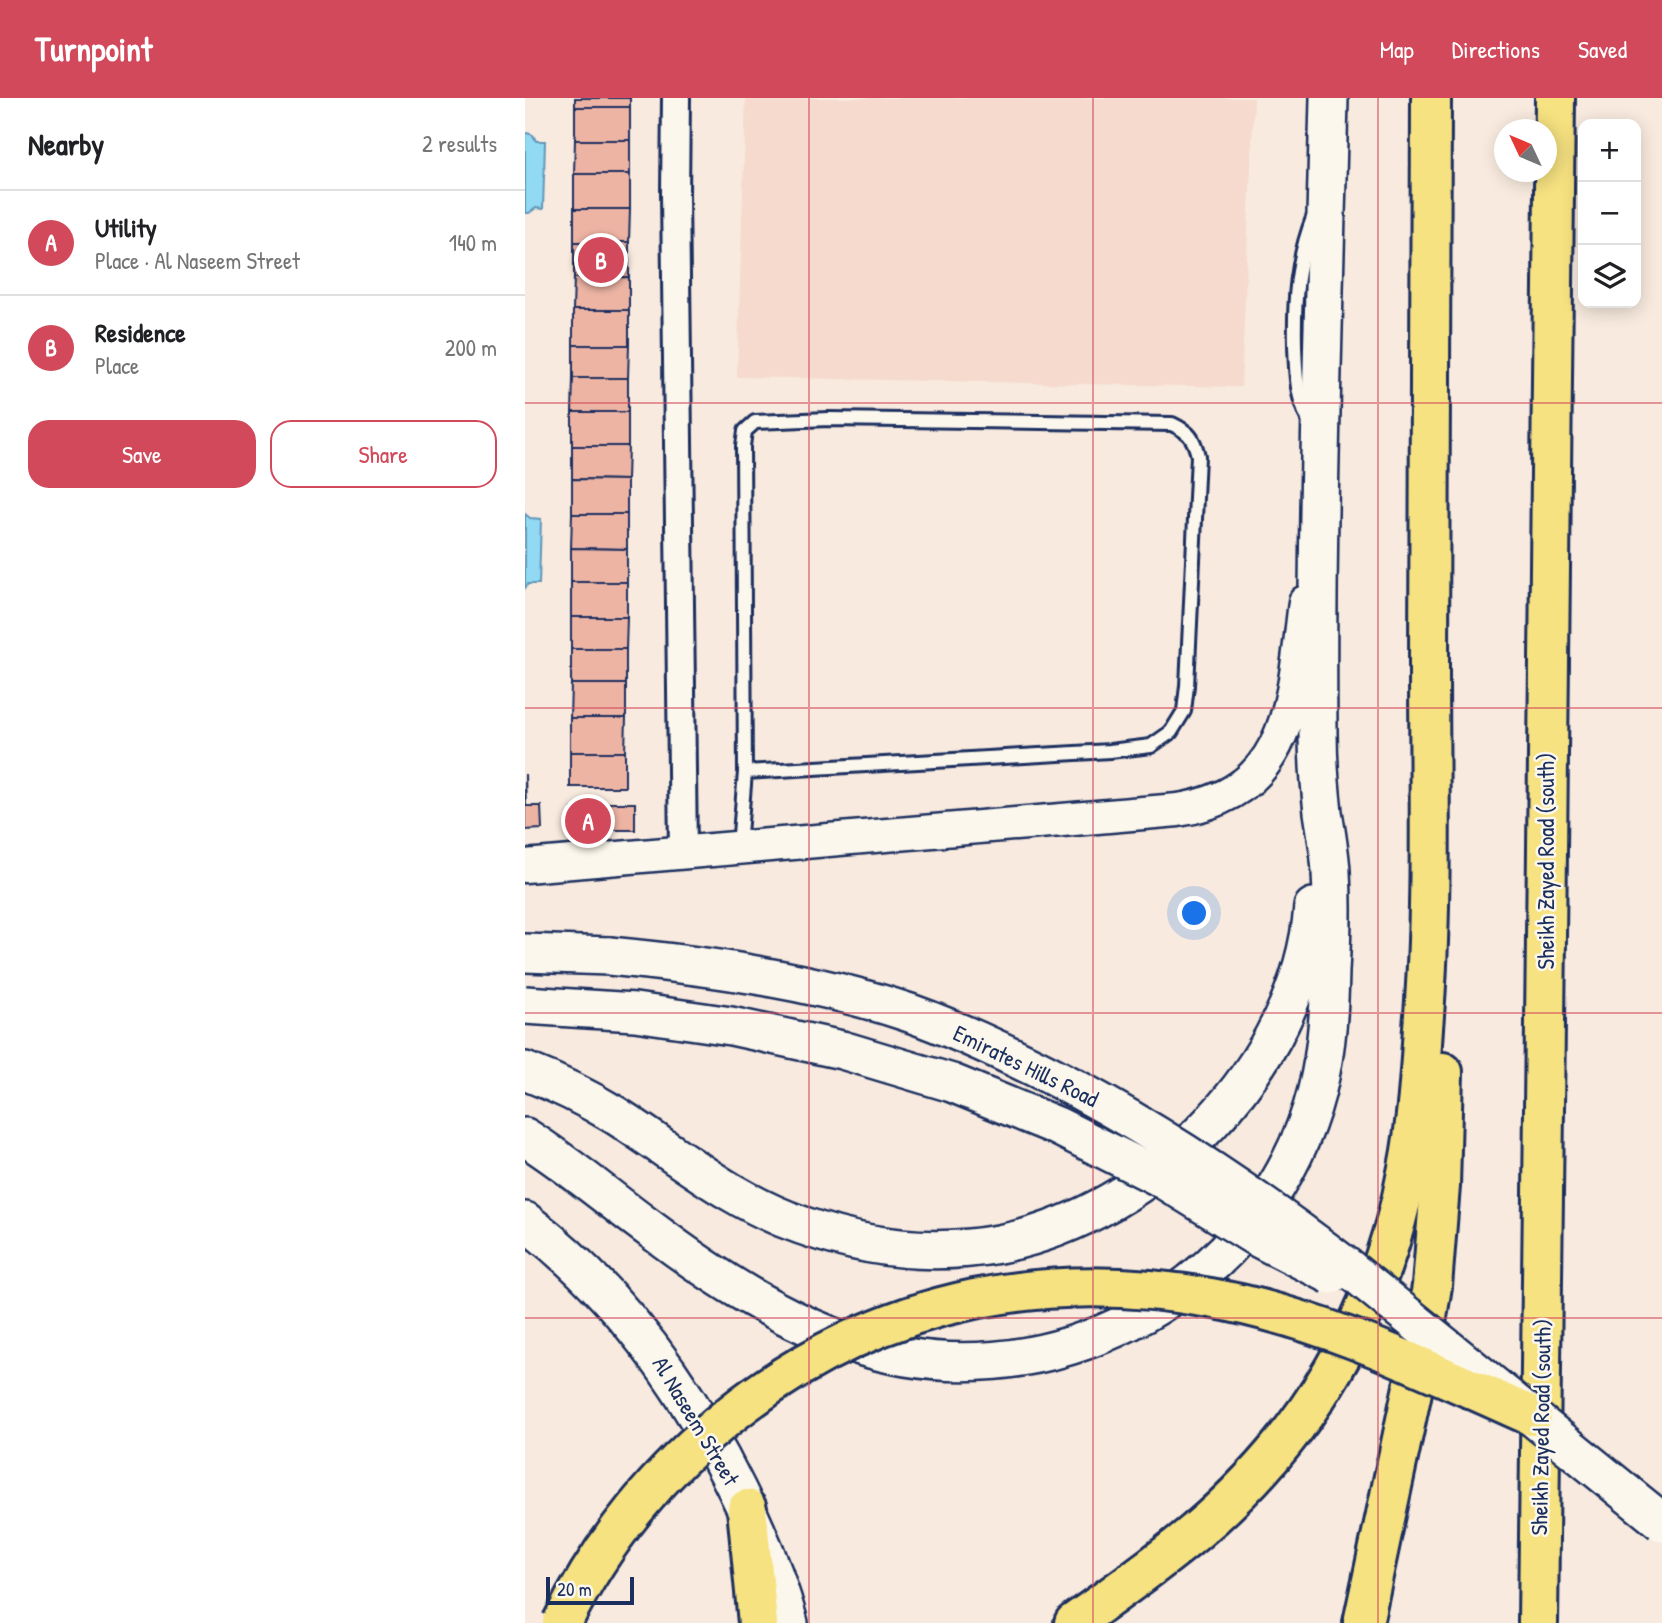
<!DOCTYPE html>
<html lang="en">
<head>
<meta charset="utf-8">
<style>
	:root { --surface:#fff; --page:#f2f2f2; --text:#202124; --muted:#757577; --line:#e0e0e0; --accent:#d1495b }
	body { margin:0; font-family:"Patrick Hand",sans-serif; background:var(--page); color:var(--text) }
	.controls { position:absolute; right:21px; top:21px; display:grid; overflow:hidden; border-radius:14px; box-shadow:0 4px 18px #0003 }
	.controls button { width:63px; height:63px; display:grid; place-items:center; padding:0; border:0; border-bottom:2px solid var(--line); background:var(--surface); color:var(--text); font:35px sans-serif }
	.compass { position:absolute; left:969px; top:21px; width:63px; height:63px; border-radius:50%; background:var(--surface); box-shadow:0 4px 18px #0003; rotate:314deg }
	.scale { position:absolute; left:21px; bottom:18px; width:88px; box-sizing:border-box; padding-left:7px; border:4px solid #1b2f5e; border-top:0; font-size:19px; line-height:24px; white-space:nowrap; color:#1b2f5e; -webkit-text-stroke:5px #fbf7ec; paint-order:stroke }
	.you { position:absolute; left:670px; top:816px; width:24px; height:24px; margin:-18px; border:5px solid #fff; border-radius:50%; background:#1a73e8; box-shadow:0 0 0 10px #1a73e833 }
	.badge { display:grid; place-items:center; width:46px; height:46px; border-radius:50%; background:var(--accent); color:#fff; font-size:23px; font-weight:700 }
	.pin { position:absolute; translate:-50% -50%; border:4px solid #fff; box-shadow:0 2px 7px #0006 }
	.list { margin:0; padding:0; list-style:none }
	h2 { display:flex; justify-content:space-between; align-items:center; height:91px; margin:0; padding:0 28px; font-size:30px }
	h2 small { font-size:23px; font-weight:400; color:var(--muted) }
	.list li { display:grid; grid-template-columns:46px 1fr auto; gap:21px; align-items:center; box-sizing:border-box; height:105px; padding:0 28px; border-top:2px solid var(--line) }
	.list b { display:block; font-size:26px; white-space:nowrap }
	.list p { margin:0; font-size:23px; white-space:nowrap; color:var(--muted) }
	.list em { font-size:23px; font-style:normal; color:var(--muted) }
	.actions { display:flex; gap:14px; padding:21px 28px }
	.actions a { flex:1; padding:16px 0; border:2px solid var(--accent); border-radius:21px; text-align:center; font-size:24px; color:var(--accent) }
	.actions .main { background:var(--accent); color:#fff }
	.icon { flex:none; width:38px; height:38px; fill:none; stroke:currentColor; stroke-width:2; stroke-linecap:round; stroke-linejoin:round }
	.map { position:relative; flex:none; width:1137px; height:1525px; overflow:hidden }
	header { display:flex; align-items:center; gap:42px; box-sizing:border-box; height:98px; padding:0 35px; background:var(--accent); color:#fff }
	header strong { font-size:33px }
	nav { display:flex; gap:38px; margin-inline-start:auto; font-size:24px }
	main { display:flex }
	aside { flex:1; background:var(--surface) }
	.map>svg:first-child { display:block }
	.built { fill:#f5dacd }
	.water { fill:#92daf4; stroke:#6296b8; stroke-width:2 }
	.building { fill:#edb4a4; stroke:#1b2f5e; stroke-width:2 }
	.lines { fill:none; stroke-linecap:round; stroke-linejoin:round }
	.service-casing { stroke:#1b2f5e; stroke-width:18 }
	.minor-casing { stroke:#1b2f5e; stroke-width:32 }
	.tertiary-casing { stroke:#1b2f5e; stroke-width:37 }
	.secondary-casing { stroke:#1b2f5e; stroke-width:42 }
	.motorway-casing { stroke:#1b2f5e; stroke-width:44 }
	.service { stroke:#fbf7ec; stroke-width:12 }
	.minor { stroke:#fbf7ec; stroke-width:26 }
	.tertiary { stroke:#fbf7ec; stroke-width:32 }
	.secondary { stroke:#fbf7ec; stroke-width:37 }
	.motorway { stroke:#f7e281; stroke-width:38 }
	.secondary-bridge-casing { stroke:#1b2f5e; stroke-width:42; stroke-linecap:butt }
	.motorway-bridge-casing { stroke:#1b2f5e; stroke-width:44; stroke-linecap:butt }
	.secondary-bridge { stroke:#fbf7ec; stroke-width:37 }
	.motorway-bridge { stroke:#f7e281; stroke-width:38 }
	.grid { fill:none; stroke:#d1495b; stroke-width:2; stroke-opacity:0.55 }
	.labels { text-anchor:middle; stroke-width:5; stroke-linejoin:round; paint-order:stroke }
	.street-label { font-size:23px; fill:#1b2f5e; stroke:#fbf7ec }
</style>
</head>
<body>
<header>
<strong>Turnpoint</strong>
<nav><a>Map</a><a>Directions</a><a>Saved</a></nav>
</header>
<main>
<aside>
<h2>Nearby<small>2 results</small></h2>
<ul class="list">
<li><span class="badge">A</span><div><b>Utility</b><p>Place · Al Naseem Street</p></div><em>140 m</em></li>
<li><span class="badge">B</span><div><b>Residence</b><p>Place</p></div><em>200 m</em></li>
</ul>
<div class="actions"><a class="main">Save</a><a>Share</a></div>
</aside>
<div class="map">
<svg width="1137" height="1525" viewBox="0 0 1137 1525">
	<rect width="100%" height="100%" fill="#f8eade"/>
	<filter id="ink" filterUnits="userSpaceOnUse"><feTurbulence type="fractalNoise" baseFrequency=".0143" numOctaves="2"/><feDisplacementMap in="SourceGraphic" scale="14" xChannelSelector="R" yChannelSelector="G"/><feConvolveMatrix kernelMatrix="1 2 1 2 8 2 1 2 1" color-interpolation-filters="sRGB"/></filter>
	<g filter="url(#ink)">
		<polygon class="built" points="221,0 729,0 716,289 212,279"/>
		<g class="water">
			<polygon points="2,35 8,37 11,43 20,43 18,111 11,110 4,115 0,115 0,36"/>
			<polygon points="0,416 5,420 16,421 14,486 3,486 0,490"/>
		</g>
		<g class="building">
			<rect x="50" y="0" width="55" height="9"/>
			<rect x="50" y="9" width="55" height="33"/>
			<polygon points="50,42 105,42 105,76 49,76"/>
			<rect x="49" y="76" width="56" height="35"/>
			<polygon points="49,111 105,111 104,144 49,144"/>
			<polygon points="49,144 104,144 104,179 49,180"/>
			<polygon points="104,179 104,212 48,212 49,180"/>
			<rect x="48" y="212" width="56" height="35"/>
			<polygon points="48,247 104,247 103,280 48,280"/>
			<polygon points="48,280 103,280 103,314 47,314"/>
			<rect x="47" y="314" width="56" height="34"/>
			<polygon points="47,348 103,348 102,382 47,381"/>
			<polygon points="47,381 102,382 102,416 47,416"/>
			<polygon points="47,416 102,416 102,451 46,450"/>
			<polygon points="46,450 102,451 102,484 46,484"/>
			<rect x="46" y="484" width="56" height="35"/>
			<polygon points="46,519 102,519 101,551 46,551"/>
			<rect x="46" y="551" width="55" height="35"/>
			<polygon points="46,586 101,586 101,620 45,620"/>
			<polygon points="45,620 101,620 100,654 45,654"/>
			<rect x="45" y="654" width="55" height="35"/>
			<polygon points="0,676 1,708 16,708 17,731 0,732"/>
			<rect x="82" y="705" width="28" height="27"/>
			<polygon points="79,709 80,736 48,737 47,711"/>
		</g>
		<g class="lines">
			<g class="service-casing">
				<g id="service">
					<path d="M783,321c-12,-23 -12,-48 -13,-74 -1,-44 2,-86 18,-127"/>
					<path d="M214,749l6,-75 -2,-326 2,-15 10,-9 74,-3 343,5c17,8 22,14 26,32l-11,230 -3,25 -13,21 -20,14 -41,5 -365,21"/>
				</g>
			</g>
			<g class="minor-casing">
				<polyline id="minor" points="151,0 150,96 158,755"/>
			</g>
			<g class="tertiary-casing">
				<path id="tertiary" d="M0,768l653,-56c116,-18 115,-114 127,-208"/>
			</g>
			<g class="secondary-casing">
				<g id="secondary">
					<polyline points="0,855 84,858"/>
					<path d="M0,973c31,12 62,27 90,44 63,40 114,85 186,110 63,23 131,31 198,19 155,-30 301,-177 314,-337"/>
					<path d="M0,1039c45,28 85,63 128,94 60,45 126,88 198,112 189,65 401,-45 461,-235 14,-45 17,-91 18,-137 2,-33 3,-66 1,-99 -1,-20 -5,-40 -8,-60 -3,-26 -5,-52 -5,-79 -2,-211 6,-423 11,-635"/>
					<path d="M0,1123c92,70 161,165 212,269 21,42 40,87 52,133"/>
				</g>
			</g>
			<g class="motorway-casing">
				<g id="motorway">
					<polyline points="222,1411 233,1525"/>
					<path d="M549,1525c40,-29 82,-58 120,-90 55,-46 103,-101 139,-163 37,-62 62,-131 75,-202 9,-46 12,-93 15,-140 10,-121 6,-243 6,-365 1,-188 1,-377 2,-565"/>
					<polyline points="838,1525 899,1237 907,1188 915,1088 918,974"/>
					<path d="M1013,1525c9,-508 9,-1017 17,-1525"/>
				</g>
			</g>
			<use href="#service" class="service"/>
			<use href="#minor" class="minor"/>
			<use href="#tertiary" class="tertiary"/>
			<use href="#secondary" class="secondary"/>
			<use href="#motorway" class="motorway"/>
			<g class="secondary-bridge-casing">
				<g id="secondary-bridge">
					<path d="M84,858c102,10 203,24 301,57 48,17 94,39 140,62 107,55 206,122 301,195l311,252"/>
					<polyline points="0,907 110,914 206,928 317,952 427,985 532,1028 634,1079 731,1139 806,1177"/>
				</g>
			</g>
			<g class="motorway-bridge-casing">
				<path id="motorway-bridge" d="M37,1525c79,-162 234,-287 412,-324 78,-16 158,-15 236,-1 114,20 218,72 322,118"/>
			</g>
			<use href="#secondary-bridge" class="secondary-bridge"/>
			<use href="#motorway-bridge" class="motorway-bridge"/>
		</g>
	</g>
	<path class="grid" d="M284,0v1525M568,0v1525M853,0v1525M0,305h1137M0,610h1137M0,915h1137M0,1220h1137"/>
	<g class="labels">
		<g class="street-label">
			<text transform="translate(1021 763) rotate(-90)" y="8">Sheikh Zayed Road (south)</text>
			<text transform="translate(501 968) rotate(26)" y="8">Emirates Hills Road</text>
			<text transform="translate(171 1323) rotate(59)" y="8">Al Naseem Street</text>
			<text transform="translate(1016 1329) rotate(-89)" y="8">Sheikh Zayed Road (south)</text>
		</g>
	</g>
</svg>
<div class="controls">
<button>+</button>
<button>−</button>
<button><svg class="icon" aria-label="layers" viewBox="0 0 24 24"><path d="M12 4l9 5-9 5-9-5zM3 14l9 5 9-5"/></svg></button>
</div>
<svg class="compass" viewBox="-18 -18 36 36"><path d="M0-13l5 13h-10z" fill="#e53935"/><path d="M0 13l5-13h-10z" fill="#757577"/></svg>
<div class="scale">20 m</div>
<div class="you"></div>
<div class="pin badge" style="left:63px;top:723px">A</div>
<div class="pin badge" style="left:76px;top:162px">B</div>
</div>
</main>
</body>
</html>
